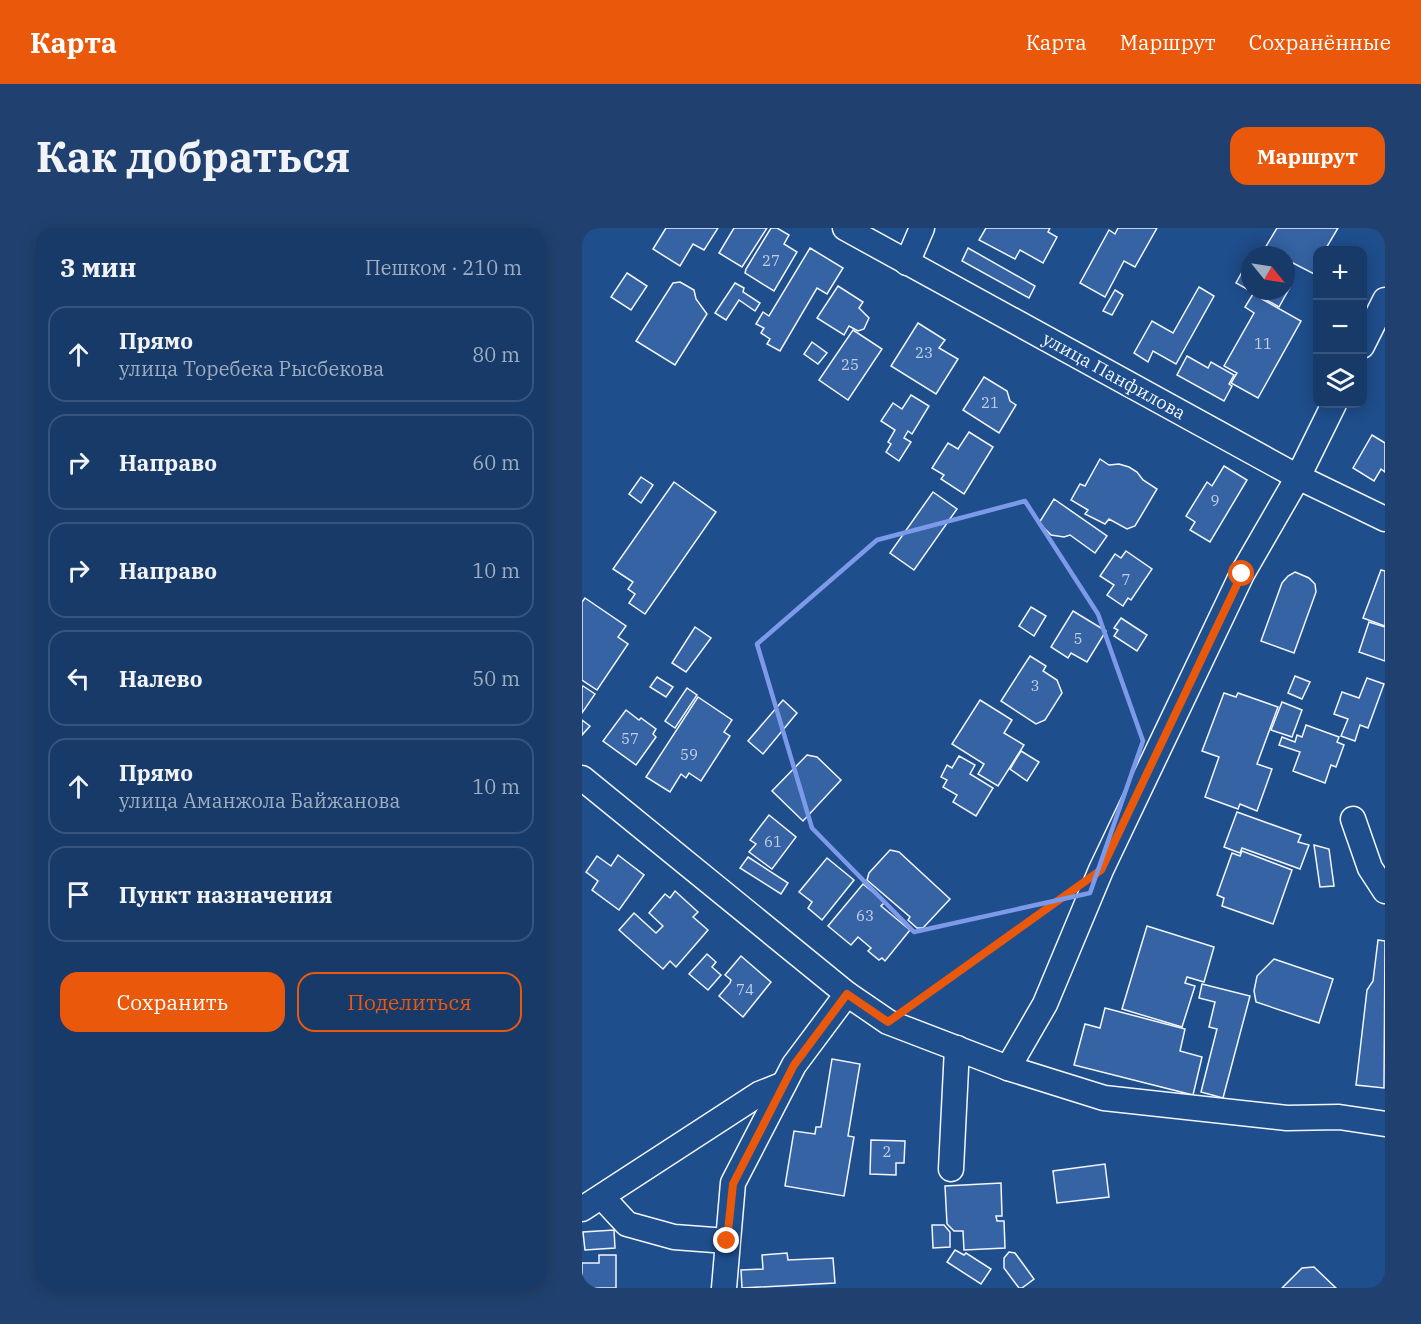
<!DOCTYPE html>
<html lang="ru">
<head>
<meta charset="utf-8">
<style>
	:root { --surface:#173a69; --page:#20416f; --text:#f1f3f6; --muted:#9eadc0; --line:#36547d; --accent:#ea580c }
	body { margin:0; font-family:"IBM Plex Serif",serif; background:var(--page); color:var(--text) }
	.controls { position:absolute; right:18px; top:18px; display:grid; overflow:hidden; border-radius:12px; box-shadow:0 3px 15px #0003 }
	.controls button { width:54px; height:54px; display:grid; place-items:center; padding:0; border:0; border-bottom:2px solid var(--line); background:var(--surface); color:var(--text); font:30px sans-serif }
	.compass { position:absolute; left:659px; top:18px; width:54px; height:54px; border-radius:50%; background:var(--surface); box-shadow:0 3px 15px #0003; rotate:120deg }
	.stop { position:absolute; width:18px; height:18px; margin:-14px; border:4px solid #ea580c; border-radius:50%; background:#fff }
	.stop.end { background:#ea580c; border-color:#fff; box-shadow:0 2px 6px #0008 }
	.list { margin:0; padding:0; list-style:none }
	h2 { display:flex; justify-content:space-between; align-items:center; height:78px; margin:0; padding:0 24px; font-size:26px }
	h2 small { font-size:20px; font-weight:400; color:var(--muted) }
	.list li { display:grid; grid-template-columns:39px 1fr auto; gap:18px; align-items:center; box-sizing:border-box; height:96px; margin:0 12px 12px; padding:0 12px; border:2px solid var(--line); border-radius:18px }
	.list b { display:block; font-size:22px; white-space:nowrap }
	.list p { margin:0; font-size:20px; white-space:nowrap; color:var(--muted) }
	.list em { font-size:20px; font-style:normal; color:var(--muted) }
	.actions { display:flex; gap:12px; padding:18px 24px }
	.actions a { flex:1; padding:14px 0; border:2px solid var(--accent); border-radius:18px; text-align:center; font-size:21px; color:var(--accent) }
	.actions .main { background:var(--accent); color:#fff }
	.icon { flex:none; width:33px; height:33px; fill:none; stroke:currentColor; stroke-width:2; stroke-linecap:round; stroke-linejoin:round }
	.map { position:relative; flex:none; width:803px; height:1060px; overflow:hidden; border-radius:18px }
	header { display:flex; align-items:center; gap:36px; box-sizing:border-box; height:84px; padding:0 30px; background:var(--accent); color:#fff }
	header strong { font-size:28px }
	nav { display:flex; gap:33px; margin-inline-start:auto; font-size:21px }
	.intro { display:flex; align-items:center; justify-content:space-between; box-sizing:border-box; height:144px; padding:0 36px }
	h1 { margin:0; font-size:42px }
	.button { padding:15px 27px; border-radius:18px; background:var(--accent); color:#fff; font-size:21px; font-weight:700 }
	main { display:flex; gap:36px; padding:0 36px }
	aside { flex:1; background:var(--surface); border-radius:18px; box-shadow:0 3px 15px #0003 }
	.map>svg:first-child { display:block }
	.building { fill:#3563a3; stroke:#f2f6ff; stroke-width:1.5 }
	.lines { fill:none; stroke-linecap:round; stroke-linejoin:round }
	.minor-casing { stroke:#f2f6ff; stroke-width:27 }
	.path { stroke:#b3c4dc; stroke-width:4; stroke-dasharray:4.5 3; stroke-linecap:butt }
	.minor { stroke:#1f4e8c; stroke-width:24 }
	.route { stroke:#ea580c; stroke-width:8 }
	.marked { fill:none; stroke:#7d9aea; stroke-width:4.5; stroke-linejoin:round }
	.labels { text-anchor:middle; stroke-width:4.5; stroke-linejoin:round; paint-order:stroke }
	.number-label { font-size:15px; fill:#c3d1e8 }
	.street-label { font-size:18px; fill:#f2f6ff; stroke:#1f4e8c }
</style>
</head>
<body>
<header>
<strong>Карта</strong>
<nav><a>Карта</a><a>Маршрут</a><a>Сохранённые</a></nav>
</header>
<div class="intro"><h1>Как добраться</h1><a class="button">Маршрут</a></div>
<main>
<aside>
<h2>3 мин<small>Пешком · 210 m</small></h2>
<ul class="list">
<li><svg class="icon" aria-label="ahead" viewBox="0 0 24 24"><path d="M12 20V5M6 11l6-6 6 6"/></svg><div><b>Прямо</b><p>улица Торебека Рысбекова</p></div><em>80 m</em></li>
<li><svg class="icon" aria-label="right" viewBox="0 0 24 24"><path d="M7 20v-9h11M14 6l5 5-5 5"/></svg><div><b>Направо</b></div><em>60 m</em></li>
<li><svg class="icon" aria-label="right" viewBox="0 0 24 24"><path d="M7 20v-9h11M14 6l5 5-5 5"/></svg><div><b>Направо</b></div><em>10 m</em></li>
<li><svg class="icon" aria-label="left" viewBox="0 0 24 24"><path d="M17 20v-9H6M10 6l-5 5 5 5"/></svg><div><b>Налево</b></div><em>50 m</em></li>
<li><svg class="icon" aria-label="ahead" viewBox="0 0 24 24"><path d="M12 20V5M6 11l6-6 6 6"/></svg><div><b>Прямо</b><p>улица Аманжола Байжанова</p></div><em>10 m</em></li>
<li><svg class="icon" aria-label="arrive" viewBox="0 0 24 24"><path d="M6 21V4h12l-3 4 3 4H6"/></svg><div><b>Пункт назначения</b></div></li>
</ul>
<div class="actions"><a class="main">Сохранить</a><a>Поделиться</a></div>
</aside>
<div class="map">
<svg width="803" height="1060" viewBox="0 0 803 1060">
	<rect width="100%" height="100%" fill="#1f4e8c"/>
	<g class="building">
		<polygon points="84,0 136,0 122,22 111,16 98,38 71,21"/>
		<polygon points="152,0 185,0 160,39 137,25"/>
		<polygon points="189,0 195,0 207,7 202,16 215,24 192,63 163,45 164,41"/>
		<polygon points="404,0 468,0 466,4 475,9 461,35 438,22 433,31 397,12"/>
		<polygon points="536,0 575,0 553,39 542,33 523,69 498,55 527,2 533,6"/>
		<polygon points="695,0 756,0 743,22 736,22 736,48 711,35 704,47 704,27 671,27 674,22 680,25"/>
		<polygon points="228,20 261,40 245,66 235,60 198,123 185,116 188,111 179,105 182,100 174,96 181,84 187,88"/>
		<polygon points="386,20 453,58 447,70 380,33"/>
		<polygon points="665,35 668,37 668,63 704,63 704,57 708,59 697,79 654,55"/>
		<polygon points="45,45 65,58 49,82 29,69"/>
		<polygon points="98,54 112,62 114,71 125,86 93,137 54,113 91,55"/>
		<polygon points="153,55 162,60 161,64 178,75 173,83 157,72 144,92 133,85"/>
		<polygon points="256,58 281,74 277,80 287,90 282,101 276,103 267,98 262,107 235,90"/>
		<polygon points="617,59 632,68 594,136 571,123 566,134 552,125 570,93 591,105"/>
		<polygon points="533,62 541,67 530,87 521,83"/>
		<polygon points="671,66 719,93 676,170 649,155 655,145 642,138 672,85 663,79"/>
		<polygon points="336,95 363,112 357,120 376,131 354,166 309,138"/>
		<polygon points="271,102 300,121 266,172 237,152"/>
		<polygon points="230,114 245,125 236,136 222,126"/>
		<polygon points="605,128 626,140 629,134 652,147 647,156 650,158 642,173 595,147"/>
		<polygon points="402,149 425,163 428,173 434,177 417,205 381,182"/>
		<polygon points="329,167 347,178 330,206 326,203 322,210 329,214 317,233 304,224 309,216 306,214 313,202 299,193 311,175 320,181"/>
		<polygon points="387,204 411,219 382,266 359,251 362,247 350,240 366,215 376,221"/>
		<polygon points="790,207 803,215 803,244 799,241 792,253 771,240"/>
		<polygon points="518,231 527,237 537,236 547,239 555,244 561,252 575,261 553,298 545,301 527,291 523,296 503,286 506,282 489,272 498,256 503,258"/>
		<polygon points="642,238 665,252 628,314 608,302 613,294 604,288 625,254 630,258"/>
		<polygon points="59,249 71,257 59,275 47,266"/>
		<polygon points="92,254 134,284 63,386 47,375 53,366 46,361 51,354 31,341"/>
		<polygon points="351,264 375,281 332,342 308,325"/>
		<polygon points="472,271 525,308 513,325 488,307 482,309 469,307 457,295"/>
		<polygon points="544,323 570,341 549,372 546,370 541,378 525,367 532,357 518,348 533,326 539,330"/>
		<polygon points="799,342 803,343 803,398 781,390"/>
		<polygon points="713,344 727,350 733,356 734,364 712,425 679,413 700,355 706,348"/>
		<polygon points="3,370 44,398 36,409 46,416 15,462 0,452 0,374"/>
		<polygon points="449,379 464,388 452,408 437,398"/>
		<polygon points="491,383 524,403 505,434 489,425 486,430 469,419"/>
		<polygon points="539,390 565,407 555,423 532,408 536,402 532,400"/>
		<polygon points="787,394 803,399 803,433 777,424"/>
		<polygon points="113,399 129,410 104,444 90,435"/>
		<polygon points="448,428 464,438 461,443 475,452 480,465 463,492 454,496 419,473"/>
		<polygon points="713,448 728,454 720,471 706,465"/>
		<polygon points="75,449 91,459 84,469 68,459"/>
		<polygon points="785,450 802,456 786,500 778,497 773,513 759,508 766,491 752,486 760,464 777,470"/>
		<polygon points="1,458 13,466 0,485 0,460"/>
		<polygon points="105,460 115,467 93,500 83,493"/>
		<polygon points="642,465 654,469 656,465 696,479 675,536 690,541 675,583 658,576 656,581 623,569 637,529 620,523"/>
		<polygon points="116,469 150,492 142,504 148,508 119,553 107,545 104,550 99,546 88,564 64,549"/>
		<polygon points="201,472 215,485 181,526 166,513"/>
		<polygon points="398,472 430,492 422,505 442,517 416,558 396,546 402,536 370,516"/>
		<polygon points="700,474 720,482 710,509 689,502"/>
		<polygon points="44,482 57,492 59,490 74,501 71,506 74,509 54,537 21,513"/>
		<polygon points="0,492 8,498 0,507"/>
		<polygon points="724,497 757,509 755,514 762,517 754,539 749,537 743,555 711,543 718,524 697,517 700,509 713,514 715,507 720,509"/>
		<polygon points="439,523 457,534 445,553 428,541"/>
		<polygon points="225,527 235,529 259,552 221,593 190,563"/>
		<polygon points="377,528 393,537 388,546 411,560 394,588 371,574 375,567 361,559 365,552 359,549 365,537 370,540"/>
		<polygon points="655,584 719,607 716,614 727,617 718,641 660,620 658,625 642,619"/>
		<polygon points="187,587 214,609 190,641 167,624 174,616 168,612"/>
		<polygon points="732,617 747,621 752,658 738,659"/>
		<polygon points="308,622 317,624 368,671 341,700 335,700 326,692 328,689 285,652 287,645"/>
		<polygon points="660,623 710,642 691,696 640,678 642,670 635,667 650,625 658,628"/>
		<polygon points="36,627 62,647 37,682 10,662 16,653 4,644 15,628 29,638"/>
		<polygon points="166,629 206,655 199,666 158,640"/>
		<polygon points="245,630 272,652 240,692 226,680 230,674 217,664"/>
		<polygon points="281,656 303,674 299,678 328,702 303,733 300,730 297,732 286,723 289,720 276,709 269,717 246,698"/>
		<polygon points="93,663 116,684 111,689 126,702 94,739 88,733 81,741 37,702 52,685 74,705 81,698 67,685 83,666 88,670"/>
		<polygon points="565,698 632,719 622,754 605,749 603,755 613,758 600,799 540,781"/>
		<polygon points="796,712 803,713 802,860 774,857 785,762 791,753"/>
		<polygon points="125,726 134,734 130,739 139,747 126,762 107,746"/>
		<polygon points="159,728 189,754 161,789 137,768 148,755 149,752 143,747"/>
		<polygon points="692,731 751,751 737,795 674,774 672,763 675,748"/>
		<polygon points="620,756 668,768 641,870 619,864 635,801 627,799 633,774 617,770"/>
		<polygon points="523,780 603,801 598,823 620,829 611,867 492,837 503,796 518,800"/>
		<polygon points="250,831 278,836 266,908 272,909 262,968 203,958 212,903 233,906 234,899 239,899"/>
		<polygon points="289,912 323,913 322,935 314,935 314,947 288,946"/>
		<polygon points="523,936 527,969 475,975 471,943"/>
		<polygon points="419,955 420,988 414,988 415,993 422,993 423,1020 382,1022 381,1003 372,1003 365,996 363,958"/>
		<polygon points="350,997 362,997 368,1004 368,1019 351,1020"/>
		<polygon points="32,1002 33,1020 3,1022 1,1004"/>
		<polygon points="373,1022 382,1027 384,1025 409,1041 399,1056 365,1034"/>
		<polygon points="427,1024 433,1025 452,1051 440,1060 437,1060 422,1040 422,1030"/>
		<polygon points="205,1025 206,1032 251,1030 253,1055 160,1060 159,1042 181,1041 180,1027"/>
		<polygon points="17,1027 34,1027 34,1060 0,1060 0,1035 17,1035"/>
		<polygon points="732,1039 754,1060 700,1060 720,1040"/>
	</g>
	<g class="lines">
		<g class="minor-casing">
			<g id="minor">
				<polyline points="263,0 716,249 803,291"/>
				<polyline points="325,35 340,0"/>
				<polyline points="780,118 803,72"/>
				<polyline points="0,550 265,766 306,794 426,840 522,870 705,890 757,889 803,896"/>
				<polyline points="771,591 788,640 803,663"/>
				<polyline points="426,840 463,776 519,642 660,346 716,249 752,176"/>
				<polyline points="369,941 375,820"/>
				<polyline points="20,969 45,996 92,1009 145,1013"/>
				<polyline points="0,981 177,866 202,856"/>
				<polyline points="142,1060 151,955 212,837 265,766"/>
			</g>
		</g>
		<polyline class="path" points="332,776 480,670"/>
		<use href="#minor" class="minor"/>
	</g>
	<g class="lines">
		<polyline class="route" points="145,1013 151,956 212,837 265,766 306,794 519,642 660,346"/>
	</g>
	<path class="marked" d="M443,273l73,113 45,127 -53,152 -176,39 -102,-104 -55,-184 120,-104z"/>
	<g class="labels">
		<g class="number-label">
			<text x="189" y="38">27</text>
			<text x="681" y="121">11</text>
			<text x="342" y="130">23</text>
			<text x="268" y="142">25</text>
			<text x="408" y="180">21</text>
			<text x="633" y="278">9</text>
			<text x="544" y="357">7</text>
			<text x="496" y="416">5</text>
			<text x="453" y="463">3</text>
			<text x="48" y="516">57</text>
			<text x="107" y="532">59</text>
			<text x="191" y="619">61</text>
			<text x="283" y="693">63</text>
			<text x="163" y="767">74</text>
			<text x="305" y="929">2</text>
		</g>
		<g class="street-label">
			<text transform="translate(532 148) rotate(29)" y="6">улица Панфилова</text>
		</g>
	</g>
</svg>
<div class="controls">
<button>+</button>
<button>−</button>
<button><svg class="icon" aria-label="layers" viewBox="0 0 24 24"><path d="M12 4l9 5-9 5-9-5zM3 14l9 5 9-5"/></svg></button>
</div>
<svg class="compass" viewBox="-18 -18 36 36"><path d="M0-13l5 13h-10z" fill="#e53935"/><path d="M0 13l5-13h-10z" fill="#9eadc0"/></svg>
<div class="stop" style="left:660px;top:346px"></div>
<div class="stop end" style="left:145px;top:1013px"></div>
</div>
</main>
</body>
</html>
